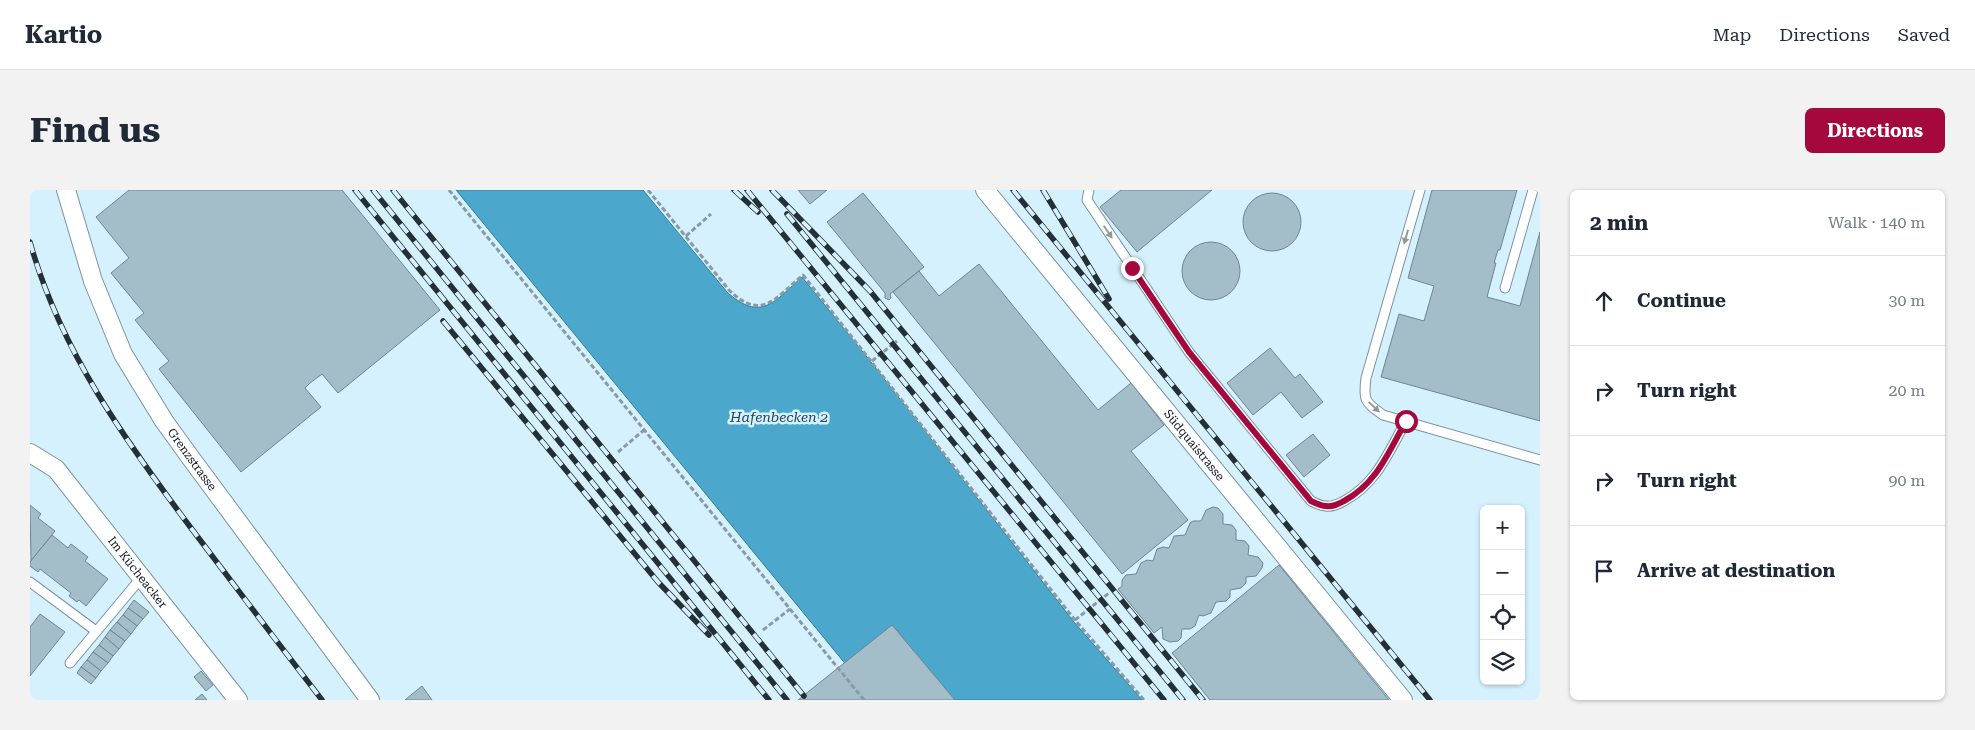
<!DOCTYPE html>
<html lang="en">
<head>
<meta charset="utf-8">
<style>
	:root { --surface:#fff; --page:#f2f2f3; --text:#1f2937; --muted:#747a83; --line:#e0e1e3; --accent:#a4083c }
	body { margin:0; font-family:"Roboto Serif",serif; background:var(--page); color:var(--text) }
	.controls { position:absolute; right:15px; bottom:15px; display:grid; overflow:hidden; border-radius:8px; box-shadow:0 1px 4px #0004 }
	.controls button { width:45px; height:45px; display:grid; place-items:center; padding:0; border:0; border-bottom:1px solid var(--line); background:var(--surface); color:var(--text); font:25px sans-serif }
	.stop { position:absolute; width:15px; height:15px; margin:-11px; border:4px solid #a4083c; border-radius:50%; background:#fff }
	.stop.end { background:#a4083c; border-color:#fff; box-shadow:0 1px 5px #0008 }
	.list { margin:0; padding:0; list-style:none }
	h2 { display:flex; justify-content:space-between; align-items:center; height:65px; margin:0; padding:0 20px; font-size:21px }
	h2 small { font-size:16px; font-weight:400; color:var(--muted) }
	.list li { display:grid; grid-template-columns:32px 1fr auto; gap:15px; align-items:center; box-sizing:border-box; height:90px; padding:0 20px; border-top:1px solid var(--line) }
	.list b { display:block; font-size:19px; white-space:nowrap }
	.list em { font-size:16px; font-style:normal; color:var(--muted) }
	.icon { flex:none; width:28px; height:28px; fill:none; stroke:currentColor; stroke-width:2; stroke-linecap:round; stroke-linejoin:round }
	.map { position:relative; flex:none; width:1510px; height:510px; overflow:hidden; border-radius:8px }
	header { display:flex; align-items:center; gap:30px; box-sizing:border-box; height:70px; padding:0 25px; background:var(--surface); border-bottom:1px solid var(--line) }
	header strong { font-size:24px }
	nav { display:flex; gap:28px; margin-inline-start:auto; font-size:18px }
	.intro { display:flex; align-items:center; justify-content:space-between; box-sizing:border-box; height:120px; padding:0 30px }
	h1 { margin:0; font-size:35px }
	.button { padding:12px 22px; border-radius:8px; background:var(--accent); color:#fff; font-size:18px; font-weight:700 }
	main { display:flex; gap:30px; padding:0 30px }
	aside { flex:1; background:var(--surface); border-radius:8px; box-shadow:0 1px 4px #0004 }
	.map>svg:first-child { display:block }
	.water { fill:#4ba7cb; stroke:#397c97 }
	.building { fill:#a3bdc9; stroke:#6d8691 }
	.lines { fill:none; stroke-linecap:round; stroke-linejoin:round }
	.service-casing { stroke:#7a949f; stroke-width:11 }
	.minor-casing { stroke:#7a949f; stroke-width:20 }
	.path { stroke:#879ba5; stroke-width:3; stroke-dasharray:5 2.5; stroke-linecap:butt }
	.service { stroke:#fff; stroke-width:9 }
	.minor { stroke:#fff; stroke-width:18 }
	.rail-casing { stroke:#243034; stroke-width:5.5 }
	.rail { stroke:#d6f1fe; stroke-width:4; stroke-dasharray:11; stroke-linecap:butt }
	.oneway { fill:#939899 }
	.route { stroke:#a4083c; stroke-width:6 }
	.labels { text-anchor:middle; stroke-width:5; stroke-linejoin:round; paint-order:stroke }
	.street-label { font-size:12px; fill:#0f191d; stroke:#d6f1fe }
	.water-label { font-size:14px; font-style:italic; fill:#204859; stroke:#d6f1fe }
</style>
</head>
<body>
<header>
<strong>Kartio</strong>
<nav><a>Map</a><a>Directions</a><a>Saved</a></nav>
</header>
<div class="intro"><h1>Find us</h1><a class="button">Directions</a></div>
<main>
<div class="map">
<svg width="1510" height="510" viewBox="0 0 1510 510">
	<rect width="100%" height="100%" fill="#d6f1fe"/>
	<path class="water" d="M426,0h187l84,102c34,31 48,9 75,-15l69,85 203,260 68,78h-267z"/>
	<g class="building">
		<polygon points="99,0 312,0 410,120 308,203 292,184 280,193 275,198 291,217 211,282 129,179 139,171 105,130 114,123 81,83 99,68 66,27"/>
		<polygon points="768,0 797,0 780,14"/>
		<polygon points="1091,0 1182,0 1107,62 1070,17"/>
		<polygon points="1402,0 1487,0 1470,60 1468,60 1464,73 1466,73 1457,107 1490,116 1510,42 1510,231 1351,187 1369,124 1394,131 1404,96 1378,88"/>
		<polygon points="833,3 894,77 860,104 861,108 859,110 855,108 855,103 797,32"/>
		<circle cx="1242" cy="32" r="29"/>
		<circle cx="1181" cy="81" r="29"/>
		<polygon points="949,74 1068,220 1101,193 1134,235 1101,261 1158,330 1092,384 863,102 889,81 909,106"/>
		<polygon points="1240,158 1265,188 1270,184 1293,212 1272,228 1251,202 1223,225 1197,193"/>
		<polygon points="1283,244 1300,265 1274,287 1256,265"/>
		<polygon points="0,315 11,324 8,328 25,341 1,371"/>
		<polygon points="1183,317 1188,318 1193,324 1193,334 1202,335 1206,340 1206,350 1215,351 1219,356 1218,365 1228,367 1233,373 1232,378 1226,386 1216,387 1216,393 1211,398 1200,400 1200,407 1196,411 1186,412 1181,423 1173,426 1169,425 1165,436 1160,439 1152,439 1151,448 1148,451 1140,452 1133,449 1132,437 1124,443 1088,399 1092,396 1092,390 1096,385 1106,384 1111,373 1117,370 1123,371 1127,359 1133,357 1139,358 1144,346 1155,345 1160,333 1163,331 1171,331 1176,320"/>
		<polygon points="22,345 38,358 41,354 58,367 55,371 78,389 56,416 49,410 47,412 39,406 41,403 10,379 8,382 0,376 0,372"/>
		<polygon points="1249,375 1359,510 1180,510 1142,463"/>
		<polygon points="104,410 119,422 113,429 98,418"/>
		<polygon points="98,418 113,429 107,436 93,425"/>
		<polygon points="10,424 35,442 0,486 0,437"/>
		<polygon points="93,425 107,436 101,444 87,432"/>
		<polygon points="87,432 101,444 95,451 80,440"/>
		<polygon points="862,435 925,510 768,510 808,478"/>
		<polygon points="80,440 95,451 89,459 75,447"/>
		<polygon points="75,447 89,459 83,466 69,455"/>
		<polygon points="69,455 83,466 78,473 63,462"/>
		<polygon points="63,462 78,473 71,481 57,470"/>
		<polygon points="57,470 71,481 66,488 51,477"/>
		<polygon points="51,477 66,488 61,494 47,483"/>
		<polygon points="171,481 183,495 176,501 164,487"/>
		<polygon points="392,496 402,510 375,510"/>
		<polygon points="172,504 177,510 165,510"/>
	</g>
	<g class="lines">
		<g class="service-casing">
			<g id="service">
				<path d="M1059,0l-2,10 102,152 122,149c4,2 10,5 15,5 7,1 12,-2 18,-5 33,-18 44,-48 62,-80"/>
				<path d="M1390,0l-54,188c-3,23 -1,24 17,37l157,45"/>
				<polyline points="1475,98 1503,0"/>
				<polyline points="0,392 66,441"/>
				<polyline points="40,473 111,388"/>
			</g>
		</g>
		<g class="minor-casing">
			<g id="minor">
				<path id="s1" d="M36,0l27,91 30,73 41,67 26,36 180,243"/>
				<path id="s2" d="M955,0l418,510"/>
				<path id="s3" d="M0,263l26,16 182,231"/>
			</g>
		</g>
		<g class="path">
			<polyline points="419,0 834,510"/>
			<path d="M618,0l81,100c33,32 46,8 74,-15l272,345 69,80"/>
			<polyline points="656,46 681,24"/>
			<polyline points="842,171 867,151"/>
			<polyline points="588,262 614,240"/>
			<polyline points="1045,430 1079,403"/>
			<polyline points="733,440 760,419"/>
		</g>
		<use href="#service" class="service"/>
		<use href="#minor" class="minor"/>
		<g class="rail-casing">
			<g id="rail">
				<polyline points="325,0 739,510"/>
				<polyline points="343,0 757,510"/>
				<polyline points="363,0 774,506"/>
				<polyline points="704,0 728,22"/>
				<polyline points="717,0 1134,510"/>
				<polyline points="742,0 840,101 1173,510"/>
				<polyline points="983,0 1400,510"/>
				<polyline points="1013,0 1079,109"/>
				<polyline points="757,24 1153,510"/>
				<path d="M0,52c30,108 95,198 161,286 43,57 87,115 131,172"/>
				<polyline points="413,131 628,392 679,445"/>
			</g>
		</g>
		<use href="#rail" class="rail"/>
	</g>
	<defs><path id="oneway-solid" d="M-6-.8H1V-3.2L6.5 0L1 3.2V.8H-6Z" transform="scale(1.25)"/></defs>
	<g class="oneway">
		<use href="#oneway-solid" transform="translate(1078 42) rotate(56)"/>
		<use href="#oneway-solid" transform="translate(1376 47) rotate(106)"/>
		<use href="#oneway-solid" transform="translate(1344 217) rotate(43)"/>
	</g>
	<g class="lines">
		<path class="route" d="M1102,78l57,84 122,149c4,2 10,5 15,5 7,1 12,-2 18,-5 33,-18 44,-48 62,-80"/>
	</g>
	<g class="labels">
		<g class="street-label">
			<text dy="4" stroke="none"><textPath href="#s2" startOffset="330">Südquaistrasse</textPath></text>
			<text dy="4" stroke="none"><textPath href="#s1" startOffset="300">Grenzstrasse</textPath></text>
			<text dy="4" stroke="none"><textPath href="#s3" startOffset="162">Im Kücheacker</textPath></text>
		</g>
		<g class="water-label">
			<text x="749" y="232">Hafenbecken 2</text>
		</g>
	</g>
</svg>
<div class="controls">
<button>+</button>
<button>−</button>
<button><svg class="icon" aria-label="locate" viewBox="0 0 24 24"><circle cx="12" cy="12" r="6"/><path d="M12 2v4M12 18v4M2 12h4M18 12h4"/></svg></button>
<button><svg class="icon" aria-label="layers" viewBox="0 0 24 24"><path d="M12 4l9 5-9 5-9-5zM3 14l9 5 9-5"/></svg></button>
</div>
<div class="stop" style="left:1376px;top:231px"></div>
<div class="stop end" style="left:1102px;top:78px"></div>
</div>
<aside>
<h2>2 min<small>Walk · 140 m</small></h2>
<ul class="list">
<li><svg class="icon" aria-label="ahead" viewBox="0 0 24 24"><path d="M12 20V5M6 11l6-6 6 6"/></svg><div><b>Continue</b></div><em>30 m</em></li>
<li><svg class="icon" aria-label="right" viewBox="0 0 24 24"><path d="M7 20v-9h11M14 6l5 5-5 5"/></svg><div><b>Turn right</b></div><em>20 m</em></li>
<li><svg class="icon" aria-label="right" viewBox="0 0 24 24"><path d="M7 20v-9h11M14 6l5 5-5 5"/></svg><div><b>Turn right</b></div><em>90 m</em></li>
<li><svg class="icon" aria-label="arrive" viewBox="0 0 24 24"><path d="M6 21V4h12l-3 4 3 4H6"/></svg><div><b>Arrive at destination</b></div></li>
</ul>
</aside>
</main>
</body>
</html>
